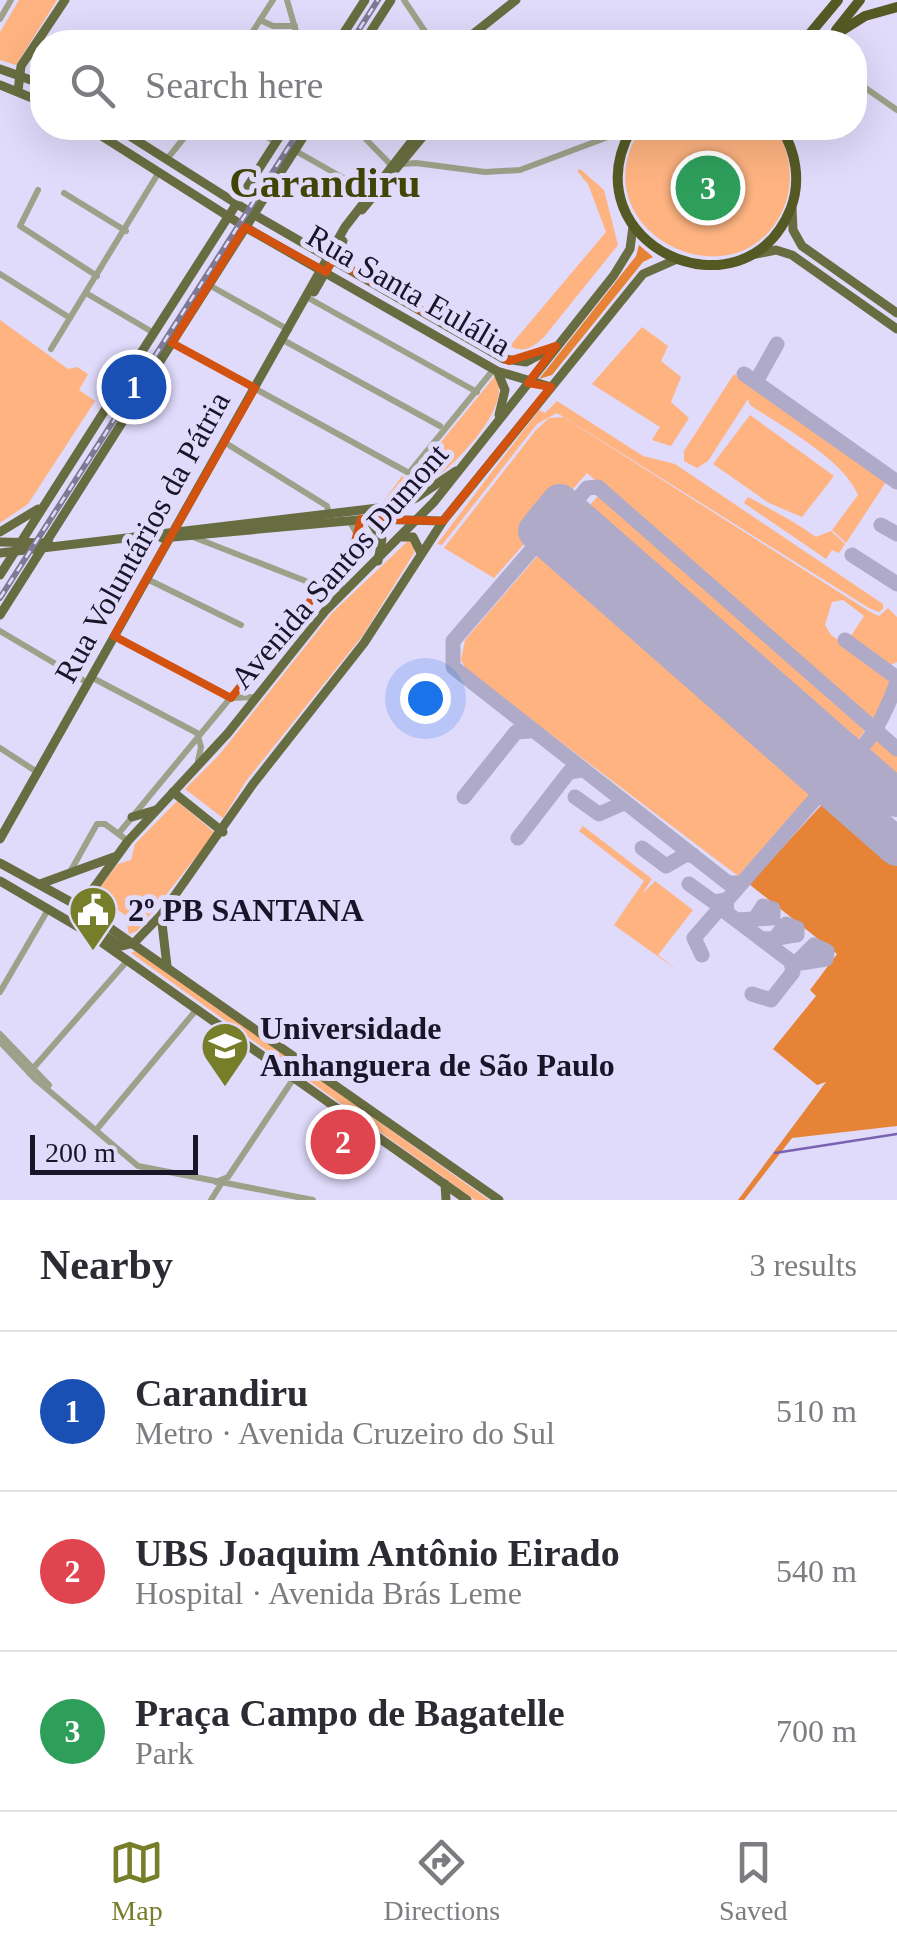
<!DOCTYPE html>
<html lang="en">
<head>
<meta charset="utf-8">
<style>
	:root { --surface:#fff; --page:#f2f2f3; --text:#2b2b33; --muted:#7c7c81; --line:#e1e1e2; --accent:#777e29 }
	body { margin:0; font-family:"Times New Roman",serif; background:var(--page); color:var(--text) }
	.scale { position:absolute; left:30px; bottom:25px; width:168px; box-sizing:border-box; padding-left:10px; border:5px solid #191428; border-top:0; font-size:28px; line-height:35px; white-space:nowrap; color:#191428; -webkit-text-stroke:8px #e0dafb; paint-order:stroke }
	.you { position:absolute; left:425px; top:698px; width:35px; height:35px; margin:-25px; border:8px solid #fff; border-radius:50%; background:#1a73e8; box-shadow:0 0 0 15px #1a73e833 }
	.badge { display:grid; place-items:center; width:65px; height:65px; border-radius:50%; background:var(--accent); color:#fff; font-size:32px; font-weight:700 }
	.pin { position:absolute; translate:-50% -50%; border:5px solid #fff; box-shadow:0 2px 10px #0006 }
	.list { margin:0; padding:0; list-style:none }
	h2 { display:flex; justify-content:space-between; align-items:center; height:130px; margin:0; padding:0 40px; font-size:42px }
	h2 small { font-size:32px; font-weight:400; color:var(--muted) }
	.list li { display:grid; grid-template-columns:65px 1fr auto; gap:30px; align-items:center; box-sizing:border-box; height:160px; padding:0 40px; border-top:2px solid var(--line) }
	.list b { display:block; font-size:38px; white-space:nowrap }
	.list p { margin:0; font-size:32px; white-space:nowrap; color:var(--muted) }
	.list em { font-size:32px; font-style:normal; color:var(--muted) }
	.icon { flex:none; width:55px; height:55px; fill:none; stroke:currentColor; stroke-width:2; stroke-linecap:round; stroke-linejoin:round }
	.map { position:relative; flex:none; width:897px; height:1200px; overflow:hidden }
	.search { position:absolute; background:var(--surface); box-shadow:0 10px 40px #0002; left:30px; right:30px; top:30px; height:110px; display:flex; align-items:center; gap:25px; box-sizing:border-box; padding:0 35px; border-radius:40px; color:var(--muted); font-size:38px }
	.sheet { height:610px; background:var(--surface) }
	nav { display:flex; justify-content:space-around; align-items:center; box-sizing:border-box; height:140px; border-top:2px solid var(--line); background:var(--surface); font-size:28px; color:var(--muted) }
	nav a { display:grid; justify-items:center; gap:5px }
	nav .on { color:var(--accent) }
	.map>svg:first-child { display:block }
	.green { fill:#feb381 }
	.forest { fill:#e78336 }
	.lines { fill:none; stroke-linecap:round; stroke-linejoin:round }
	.stream { stroke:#7863b2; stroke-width:2.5 }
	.taxiway { stroke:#afaac8; stroke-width:15 }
	.runway { stroke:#afaac8; stroke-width:38 }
	.minor { stroke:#9ea189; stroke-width:6 }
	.major { stroke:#686d41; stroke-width:9 }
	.highway { stroke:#555a24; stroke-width:10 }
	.rail-casing { stroke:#7e7994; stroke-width:6 }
	.rail { stroke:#e0dafb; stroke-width:2.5; stroke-dasharray:8; stroke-linecap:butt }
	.marked { fill:none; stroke:#d3520f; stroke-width:8; stroke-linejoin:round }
	.labels { text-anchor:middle; stroke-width:10; stroke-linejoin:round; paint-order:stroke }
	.street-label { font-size:32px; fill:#191428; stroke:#e0dafb }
	.poi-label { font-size:32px; font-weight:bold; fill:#191428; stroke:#e0dafb; text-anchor:start }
	.district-label { font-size:42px; font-weight:bold; fill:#414506; stroke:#e0dafb }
</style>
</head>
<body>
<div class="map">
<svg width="897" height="1200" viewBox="0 0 897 1200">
	<rect width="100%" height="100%" fill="#e0dafb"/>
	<g class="green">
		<polygon points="19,0 57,0 16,65 0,60 0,32"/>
		<path d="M641,128h134c14,21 19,48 11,74 -41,113 -213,31 -145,-74z"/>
		<path d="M580,169l24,21 14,55 -74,92c-11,10 -19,17 -34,9l96,-114 -18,-48 -11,-13z"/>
		<polygon points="0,320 68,369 77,367 88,374 79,390 95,401 28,504 0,523"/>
		<polygon points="642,327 668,346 661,361 681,377 671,402 689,418 671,446 652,440 660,427 592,384"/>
		<path d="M734,374l152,108 -40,61 -14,-13 26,-35c-14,-35 -75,-68 -108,-90l-2,-6 -40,62 -11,7 -13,-7v-10z"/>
		<path d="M495,376c21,30 -47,97 -73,112 -13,7 -25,10 -38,13l18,-25 8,4z"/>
		<polygon points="557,401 643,456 675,464 883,604 883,609 879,612 869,608 557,413 537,424 442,545 437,544 539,410 545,413"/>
		<polygon points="750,415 834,476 802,517 769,503 713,464"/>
		<polygon points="563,417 872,613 879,616 888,608 897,617 897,662 890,665 849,639 864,616 843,600 832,602 825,625 831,635 891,678 876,717 866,718 587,473 494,578 444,548 536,430 549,418"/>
		<polygon points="597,497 610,500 861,722 864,732 855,743 837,745 584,523 581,515"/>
		<path d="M748,497c24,13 46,24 68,40l15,-6 14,13 -6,9 -7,-3 -6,9 -82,-56z"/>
		<polygon points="409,540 415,543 414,553 363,635 246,781 223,818 185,789 219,755 332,613"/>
		<polygon points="553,546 811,773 813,791 738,876 467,671 461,660 465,640 545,547"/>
		<polygon points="877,738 897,753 897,798 860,763 860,754"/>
		<polygon points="177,801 215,833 137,931 129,934 125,915 107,903 92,905 89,901 118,864 131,860 135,844"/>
		<polygon points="583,826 652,879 642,894 655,881 693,910 658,955 677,970 614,925 644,881 579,831"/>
		<polygon points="137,950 489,1200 475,1200 131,953"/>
	</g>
	<g class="forest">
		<polygon points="639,245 653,257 643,262 552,375 539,379 636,256"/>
		<polygon points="828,798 846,802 897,847 897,1126 792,1138 744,1200 738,1200 826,1082 817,1085 773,1049 816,996 810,990 837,954 749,884"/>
	</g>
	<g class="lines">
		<polyline class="stream" points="775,1153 897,1134"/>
		<g class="taxiway">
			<polyline points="744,374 897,482"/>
			<polyline points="758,378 777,344"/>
			<polyline points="881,525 897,534"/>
			<polyline points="574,538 567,529 565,514 587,488 598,487 897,749"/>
			<polyline points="852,555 897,584"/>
			<polyline points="623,582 567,535 547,532 453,641 453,667 728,883 741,883"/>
			<polyline points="845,640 897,678"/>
			<path d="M821,756l13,7c32,-3 53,-54 63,-81"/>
			<polyline points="847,760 846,775 864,794"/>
			<polyline points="464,797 516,732 530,731"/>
			<polyline points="575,797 599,814 624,803"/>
			<polyline points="518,838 569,772 582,770"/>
			<polyline points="642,848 666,866 685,855 693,855"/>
			<path d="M689,884l25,18 12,-2 1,13 66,50c3,0 5,0 8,0l25,-4 1,-8 -13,-6 -18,18"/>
			<polyline points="736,920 773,918 773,909 763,906 754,920"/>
			<path d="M760,938c11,3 25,-2 37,-3v-7l-11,-4 -11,14"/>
			<polyline points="702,955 694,938 829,783 830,766 814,750"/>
			<polyline points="752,994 771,1000 793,972 791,962"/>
		</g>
		<polyline class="runway" points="897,798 560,503 537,531 897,847"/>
		<g class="minor">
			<polyline points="287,0 299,42"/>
			<polyline points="404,0 432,42"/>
			<polyline points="0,19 11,0"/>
			<polyline points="260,20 273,26 295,26"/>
			<polyline points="246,42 273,0"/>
			<polyline points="854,80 897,110"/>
			<polyline points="250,128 276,142"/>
			<polyline points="355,128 391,165 416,163 485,172 520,170 632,128"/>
			<polyline points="294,150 368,192"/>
			<polyline points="167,159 192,128"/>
			<polyline points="38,190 20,226 97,276"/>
			<polyline points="64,193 126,231"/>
			<polyline points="0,274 70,318"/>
			<polyline points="209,285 289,330"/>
			<polyline points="86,293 154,333"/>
			<polyline points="310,299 477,392"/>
			<polyline points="283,340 440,426"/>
			<polyline points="172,343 409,473 494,369"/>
			<polyline points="51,349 159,172"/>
			<polyline points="224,442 327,506 329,513"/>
			<polyline points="193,537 321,587 327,595 326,610"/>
			<polyline points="147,579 241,625"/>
			<polyline points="323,587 348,589"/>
			<polyline points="0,631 88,683"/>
			<polyline points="114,636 231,698 257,697"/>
			<polyline points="91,677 197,733 201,747 198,761"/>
			<polyline points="0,748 37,772"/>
			<polyline points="119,833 353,549 358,536 350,522"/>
			<polyline points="70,872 97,824 105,824 128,841"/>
			<polyline points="0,992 49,908"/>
			<polyline points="0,1034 49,1085"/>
			<polyline points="0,1042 35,1079 138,1166 313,1200"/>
			<polyline points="29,1073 128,960"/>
			<polyline points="97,1129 197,1009"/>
			<polyline points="216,1182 228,1177 294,1078"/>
			<polyline points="211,1200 221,1184"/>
		</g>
		<g class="major">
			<polyline points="338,42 365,0"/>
			<polyline points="364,42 391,0"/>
			<polyline points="463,42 516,0"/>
			<polyline points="0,69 42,84"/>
			<polyline points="0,85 42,102"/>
			<polyline points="18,91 21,66 65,0"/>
			<polyline points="89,128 245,227 497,371 551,387"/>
			<polyline points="117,128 253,214 504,359 526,362 554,347"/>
			<polyline points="792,208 793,230 802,246 897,313"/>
			<polyline points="362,210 430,128"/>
			<polyline points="756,254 776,250 792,255 897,329"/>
			<polyline points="314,292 343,241"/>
			<polyline points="498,373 505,390 499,415"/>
			<polyline points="118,389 285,128"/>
			<polyline points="136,399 309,128"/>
			<polyline points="369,519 382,539 378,561"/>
			<polyline points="0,532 38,509"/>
			<polyline points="403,537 413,537 421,553"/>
			<polyline points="162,538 369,519 443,521"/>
			<polyline points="0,542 49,543"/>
			<polyline points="0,553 395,506 416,498 456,471"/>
			<polyline points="0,575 112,399"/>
			<polyline points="0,615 130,410"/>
			<polyline points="173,792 223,832"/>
			<polyline points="132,817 156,810"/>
			<polyline points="0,839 345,227 422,128"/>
			<polyline points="0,863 80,907 499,1200"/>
			<polyline points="0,881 87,932 467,1200"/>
			<polyline points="40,884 114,857"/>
			<polyline points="161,915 167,966"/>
			<polyline points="87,932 80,907 128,841 228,733 326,610 434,502 614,275 630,249 633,226"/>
			<polyline points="97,939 107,937 121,946 134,943"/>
			<polyline points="134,943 161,915 253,784 364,643 443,521 643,274 675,260"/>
			<polyline points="445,1184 446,1200"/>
		</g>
		<g class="highway">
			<polyline points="836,30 860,0"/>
			<polyline points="830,38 865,16 897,7"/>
			<polyline points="803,42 838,0"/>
			<path d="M632,128c-65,116 112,197 159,80 10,-27 5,-56 -10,-80"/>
		</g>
		<g class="rail-casing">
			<g id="rail">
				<polyline points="351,42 378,0"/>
				<polyline points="0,598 301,128"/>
			</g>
		</g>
		<use href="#rail" class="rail"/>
	</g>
	<path class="marked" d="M245,227l81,45 7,-13 176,102 47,-15 -28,37 23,4 -108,134 -82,-2 -8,30 -122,149 -117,-62 141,-248 -83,-45z"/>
	<defs>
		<g id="civic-pin" transform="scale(2.5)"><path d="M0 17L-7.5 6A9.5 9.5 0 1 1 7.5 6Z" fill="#777e29" stroke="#e0dafb"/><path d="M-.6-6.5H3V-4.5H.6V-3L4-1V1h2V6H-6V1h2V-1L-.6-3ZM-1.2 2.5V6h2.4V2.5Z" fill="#fff"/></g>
		<g id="university-pin" transform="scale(2.5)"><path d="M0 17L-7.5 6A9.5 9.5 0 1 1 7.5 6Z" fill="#777e29" stroke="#e0dafb"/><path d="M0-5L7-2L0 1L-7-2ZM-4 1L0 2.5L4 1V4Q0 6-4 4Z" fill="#fff"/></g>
	</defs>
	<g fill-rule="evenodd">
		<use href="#civic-pin" x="93" y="910"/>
		<use href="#university-pin" x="225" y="1046"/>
	</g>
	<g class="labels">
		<g class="street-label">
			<text transform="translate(409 290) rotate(30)" y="11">Rua Santa Eulália</text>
			<text transform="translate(142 537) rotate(-61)" y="11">Rua Voluntários da Pátria</text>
			<text transform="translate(339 566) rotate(-49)" y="11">Avenida Santos Dumont</text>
		</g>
		<g class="poi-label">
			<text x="128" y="921">2º PB SANTANA</text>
			<text x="260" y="1039">Universidade<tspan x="260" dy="37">Anhanguera de São Paulo</tspan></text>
		</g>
		<g class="district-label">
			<text x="325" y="197">Carandiru</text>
		</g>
	</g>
</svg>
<div class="scale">200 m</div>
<div class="you"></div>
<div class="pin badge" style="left:134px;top:387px;background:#1a4fb4">1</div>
<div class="pin badge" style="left:343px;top:1142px;background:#e0444e">2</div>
<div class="pin badge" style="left:708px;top:188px;background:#2e9e5b">3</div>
<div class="search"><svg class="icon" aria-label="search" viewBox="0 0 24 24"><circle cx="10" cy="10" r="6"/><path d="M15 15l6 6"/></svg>Search here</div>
</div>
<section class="sheet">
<h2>Nearby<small>3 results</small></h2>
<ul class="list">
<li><span class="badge" style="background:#1a4fb4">1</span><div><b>Carandiru</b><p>Metro · Avenida Cruzeiro do Sul</p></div><em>510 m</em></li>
<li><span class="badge" style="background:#e0444e">2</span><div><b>UBS Joaquim Antônio Eirado</b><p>Hospital · Avenida Brás Leme</p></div><em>540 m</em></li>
<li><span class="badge" style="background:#2e9e5b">3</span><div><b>Praça Campo de Bagatelle</b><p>Park</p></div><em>700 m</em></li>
</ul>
</section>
<nav>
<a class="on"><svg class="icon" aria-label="map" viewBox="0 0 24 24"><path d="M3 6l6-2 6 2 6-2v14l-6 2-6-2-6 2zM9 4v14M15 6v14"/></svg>Map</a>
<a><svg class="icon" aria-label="directions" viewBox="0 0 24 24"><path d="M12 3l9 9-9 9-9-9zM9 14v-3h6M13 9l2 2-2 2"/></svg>Directions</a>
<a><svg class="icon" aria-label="saved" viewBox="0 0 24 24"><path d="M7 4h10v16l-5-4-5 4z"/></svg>Saved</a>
</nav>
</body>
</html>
